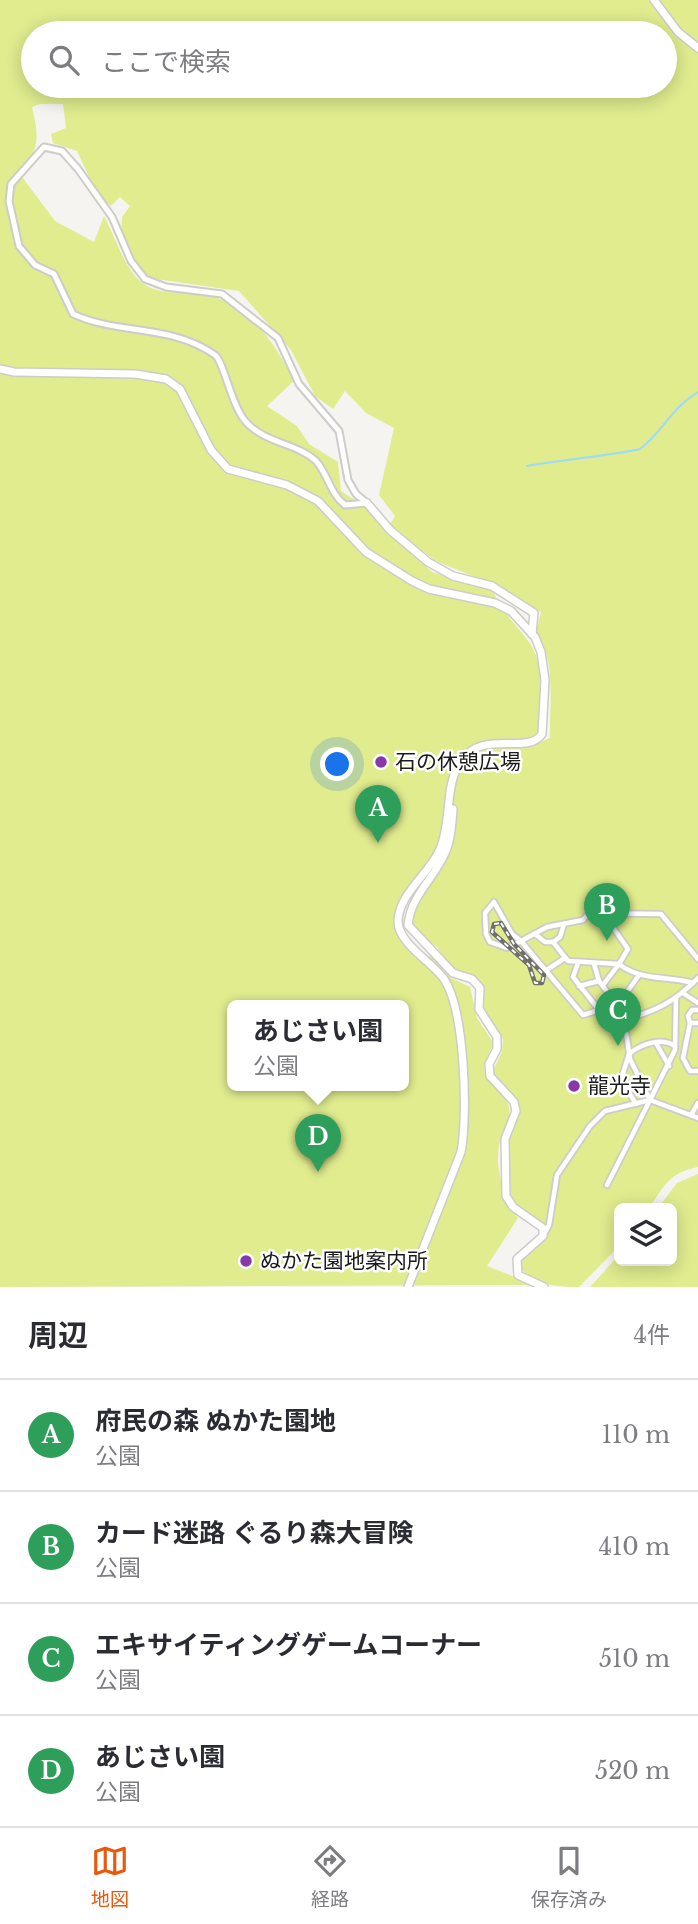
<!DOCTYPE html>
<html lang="ja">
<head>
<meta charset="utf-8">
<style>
	:root { --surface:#fff; --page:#f2f2f3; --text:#2b2b33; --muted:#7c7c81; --line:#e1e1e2; --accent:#ea580c }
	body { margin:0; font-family:"Libre Baskerville","Noto Sans JP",serif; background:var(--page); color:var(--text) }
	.controls { position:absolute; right:21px; bottom:21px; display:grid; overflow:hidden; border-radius:10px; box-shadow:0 4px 18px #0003 }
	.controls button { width:63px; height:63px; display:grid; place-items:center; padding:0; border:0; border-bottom:2px solid var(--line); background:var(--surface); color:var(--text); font:35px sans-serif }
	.you { position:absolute; left:338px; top:765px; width:24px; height:24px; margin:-18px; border:5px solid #fff; border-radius:50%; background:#1a73e8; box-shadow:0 0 0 10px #1a73e833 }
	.badge { display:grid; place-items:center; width:46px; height:46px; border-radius:50%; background:var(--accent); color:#fff; font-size:23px; font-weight:700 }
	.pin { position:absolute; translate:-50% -58px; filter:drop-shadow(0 2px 4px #0008) }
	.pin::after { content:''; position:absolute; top:37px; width:24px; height:21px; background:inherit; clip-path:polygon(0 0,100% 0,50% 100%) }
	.popup { position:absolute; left:227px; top:1000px; width:182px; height:91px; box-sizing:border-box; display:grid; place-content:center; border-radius:10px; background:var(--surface); filter:drop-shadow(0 2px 5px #0005); font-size:23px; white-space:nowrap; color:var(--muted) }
	.popup b { font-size:26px; color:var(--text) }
	.popup::after { content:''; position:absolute; left:50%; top:100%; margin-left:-14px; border:14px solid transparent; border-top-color:var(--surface) }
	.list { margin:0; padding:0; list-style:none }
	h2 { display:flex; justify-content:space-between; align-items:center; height:91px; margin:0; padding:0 28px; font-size:30px }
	h2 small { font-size:23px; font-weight:400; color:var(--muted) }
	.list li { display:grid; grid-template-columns:46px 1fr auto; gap:21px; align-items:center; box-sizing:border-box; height:112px; padding:0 28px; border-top:2px solid var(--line) }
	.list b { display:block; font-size:26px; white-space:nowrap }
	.list p { margin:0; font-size:23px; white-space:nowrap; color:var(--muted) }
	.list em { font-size:23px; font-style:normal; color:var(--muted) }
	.icon { flex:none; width:38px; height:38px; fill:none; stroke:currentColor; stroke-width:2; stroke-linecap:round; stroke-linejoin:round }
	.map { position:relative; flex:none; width:698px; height:1287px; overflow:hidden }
	.search { position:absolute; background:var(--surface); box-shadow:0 4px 18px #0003; left:21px; right:21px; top:21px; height:77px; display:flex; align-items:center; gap:18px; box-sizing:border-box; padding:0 24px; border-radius:38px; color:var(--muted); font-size:26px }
	.sheet { height:539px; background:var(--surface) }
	nav { display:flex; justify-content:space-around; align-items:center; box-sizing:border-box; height:98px; border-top:2px solid var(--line); background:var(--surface); font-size:19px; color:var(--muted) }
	nav a { display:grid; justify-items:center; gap:4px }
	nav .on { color:var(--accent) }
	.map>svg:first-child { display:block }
	.green { fill:#e0ec8e; fill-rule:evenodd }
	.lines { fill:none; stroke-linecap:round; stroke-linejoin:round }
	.stream { stroke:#9adcf9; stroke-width:2 }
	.pedestrian-casing { stroke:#ceccc9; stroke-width:8 }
	.minor-casing { stroke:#ceccc9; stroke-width:9 }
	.tertiary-casing { stroke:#ceccc9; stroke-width:10 }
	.pedestrian { stroke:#fff; stroke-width:4.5 }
	.minor { stroke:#fff; stroke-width:5 }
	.tertiary { stroke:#fff; stroke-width:7 }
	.rail-casing { stroke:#6f6f6d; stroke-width:4.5 }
	.rail { stroke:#fff; stroke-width:2; stroke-dasharray:5; stroke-linecap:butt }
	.poi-dot { fill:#8838a8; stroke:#fff; stroke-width:2.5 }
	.labels { text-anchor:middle; stroke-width:5; stroke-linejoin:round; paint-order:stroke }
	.poi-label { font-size:21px; fill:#1a1a19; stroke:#fff; text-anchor:start }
</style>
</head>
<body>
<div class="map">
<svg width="698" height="1287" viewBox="0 0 698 1287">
	<rect width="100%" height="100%" fill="#f6f4f1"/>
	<g class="green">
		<path d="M0,0h698v1167c-29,6 -33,18 -49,41h-30v38l-40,41c-22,0 -44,-2 -59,-19l1,-8 27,-26 -6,-11 -27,-19 -7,-14 -1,-43 12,-35v-10l-27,-30 10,-20 1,-13 -21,-29 1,-26 -34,-19 -12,-18 -20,-15 -5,-11 2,-13 37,-63 3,-54 8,-27 15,-14 20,-7 36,2 17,-7c-1,-33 7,-79 -14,-105l5,-21 -49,-28 -56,-23 -47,-35 6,-10 -16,-21 15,-67 -28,-15 -21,-22 -12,18 -18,-13 -24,-46 -52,-59 -90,-13 -16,-16 -12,-30 1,-15 8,-11 -10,-9 -9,9 -14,-12 -20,-43 -24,-8 -2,-9 15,-6 -3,-24h-23l-8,3c8,34 6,39 -10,70l33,44 39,21 10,-26c11,20 17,44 33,62 21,22 47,10 72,17 43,12 66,49 85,86l-27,25 30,20 12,18 29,18 3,29 25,16 66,65 61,19c11,25 24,33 38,54 13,21 12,63 7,87 -14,16 -49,-2 -74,21 -25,24 -14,67 -28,97 -11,24 -37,39 -41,68 -2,16 15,29 24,40l13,-2 19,22 19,9 7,31 17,26c-23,38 0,30 14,60 6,13 -7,29 -9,42 -4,23 5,54 19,72l-31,48 48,19 -535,2zM33,33h632v53h-632zM232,1006h172v80h-172z"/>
		<polygon points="698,1174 698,1287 590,1287 619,1255 619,1261 672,1261 672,1208 658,1208 677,1183"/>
	</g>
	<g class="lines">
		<path class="stream" d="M527,466c15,-3 107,-14 113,-17 22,-16 32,-42 58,-57"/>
		<g class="pedestrian-casing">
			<g id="pedestrian">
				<polygon points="494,902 512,934 521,941 507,948 490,942 486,934 485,913"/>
				<path d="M612,913v13l16,23 -9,15c21,17 49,12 74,19"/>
				<polyline points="535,934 545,942 553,942 568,961 619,964"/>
				<polyline points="553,942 560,937 564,924"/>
				<polyline points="578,963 573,977 599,1010"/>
				<polyline points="594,964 599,981 611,997"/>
				<polyline points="545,971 565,958"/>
				<polyline points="603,985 619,964"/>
				<polyline points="579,986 599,981"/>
				<polyline points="683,993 698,1003"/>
				<polyline points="676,998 675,1050 650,1100 698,1118"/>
				<polyline points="613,1010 611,997 625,995 639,975"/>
				<polyline points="698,1010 692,1010 688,1016 690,1023 698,1023"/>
				<path d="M624,1019c32,-7 51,-18 74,-41"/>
				<polyline points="690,1023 683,1058 690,1071 698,1071"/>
				<polyline points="656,1043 669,1066"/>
				<path d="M636,1104l-15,-24 8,-26c12,-10 32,-17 46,-8"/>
				<polyline points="691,1115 698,1103"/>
				<polyline points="607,1185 650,1100 630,1059 624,1019 606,1008 583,1015 521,941 547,927 583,920 589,913 661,914 698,959"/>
				<polyline points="543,1236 549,1225 557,1175 590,1126 605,1111 650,1100"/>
			</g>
		</g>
		<g class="minor-casing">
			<path id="minor" d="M44,147l18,4 16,18 34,48 19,44 14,18 21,8 56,7 56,44 21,46 40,47 9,49 8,14 11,9 -22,2c-15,-11 -17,-31 -29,-44 -19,-18 -50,-17 -70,-39 -15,-17 -22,-60 -31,-67 -43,-31 -97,-20 -142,-41l-19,-40 -19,-9 -16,-19 -10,-45 2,-17z"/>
		</g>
		<g class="tertiary-casing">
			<g id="tertiary">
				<polyline points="654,0 678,32 698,48"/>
				<path d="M0,369l14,3 121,2 31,5 14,10 31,61 17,19 59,16 31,16 48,51 46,29 17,8 66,14 16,8 24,26 6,15 4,28 -3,54c-15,22 -58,-6 -81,27 -17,24 -9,61 -21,88 -9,23 -42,45 -42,73 1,22 34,40 46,57 21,31 24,137 17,173l-53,135"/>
				<polyline points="367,503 390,530 428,562 453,576 492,586 534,613 532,634"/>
				<path d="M453,809c-1,14 -2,31 -8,44 -11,26 -34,42 -37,72l45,48 19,6 8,9 -1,21 18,28v12l-8,15 1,12 24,26 2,9 -11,28 1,57 7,11 30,21v8l-26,23 1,16 26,12"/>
			</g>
		</g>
		<use href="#pedestrian" class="pedestrian"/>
		<use href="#minor" class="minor"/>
		<use href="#tertiary" class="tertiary"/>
		<g class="rail-casing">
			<polygon id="rail" points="501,923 514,944 544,975 542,983 535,983 529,965 492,932 494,924"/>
		</g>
		<use href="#rail" class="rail"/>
	</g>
	<g class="poi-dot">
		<circle cx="381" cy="762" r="7"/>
		<circle cx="574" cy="1086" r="7"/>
		<circle cx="246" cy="1261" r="7"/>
	</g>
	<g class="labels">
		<g class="poi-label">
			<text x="395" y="769">石の休憩広場</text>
			<text x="588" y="1093">龍光寺</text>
			<text x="260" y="1268">ぬかた園地案内所</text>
		</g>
	</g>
</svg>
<div class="controls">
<button><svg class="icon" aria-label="layers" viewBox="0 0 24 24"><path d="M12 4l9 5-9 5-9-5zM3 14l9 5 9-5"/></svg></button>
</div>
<div class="you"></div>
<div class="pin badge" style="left:378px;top:843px;background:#2e9e5b">A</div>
<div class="pin badge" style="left:607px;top:941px;background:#2e9e5b">B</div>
<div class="pin badge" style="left:618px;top:1046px;background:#2e9e5b">C</div>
<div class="pin badge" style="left:318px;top:1172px;background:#2e9e5b">D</div>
<div class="popup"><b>あじさい園</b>公園</div>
<div class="search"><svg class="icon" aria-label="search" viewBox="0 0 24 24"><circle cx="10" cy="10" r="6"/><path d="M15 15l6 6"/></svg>ここで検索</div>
</div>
<section class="sheet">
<h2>周辺<small>4件</small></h2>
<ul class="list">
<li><span class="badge" style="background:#2e9e5b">A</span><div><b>府民の森 ぬかた園地</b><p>公園</p></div><em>110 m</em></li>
<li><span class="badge" style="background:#2e9e5b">B</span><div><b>カード迷路 ぐるり森大冒険</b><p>公園</p></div><em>410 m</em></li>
<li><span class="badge" style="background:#2e9e5b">C</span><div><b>エキサイティングゲームコーナー</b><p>公園</p></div><em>510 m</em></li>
<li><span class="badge" style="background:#2e9e5b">D</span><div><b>あじさい園</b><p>公園</p></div><em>520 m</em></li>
</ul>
</section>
<nav>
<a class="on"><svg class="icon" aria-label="map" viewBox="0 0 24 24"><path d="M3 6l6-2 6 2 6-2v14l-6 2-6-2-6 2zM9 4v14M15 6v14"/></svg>地図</a>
<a><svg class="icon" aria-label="directions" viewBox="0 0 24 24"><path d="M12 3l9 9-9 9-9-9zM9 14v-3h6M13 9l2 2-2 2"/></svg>経路</a>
<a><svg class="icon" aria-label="saved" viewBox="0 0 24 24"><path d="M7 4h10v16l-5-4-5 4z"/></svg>保存済み</a>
</nav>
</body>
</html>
